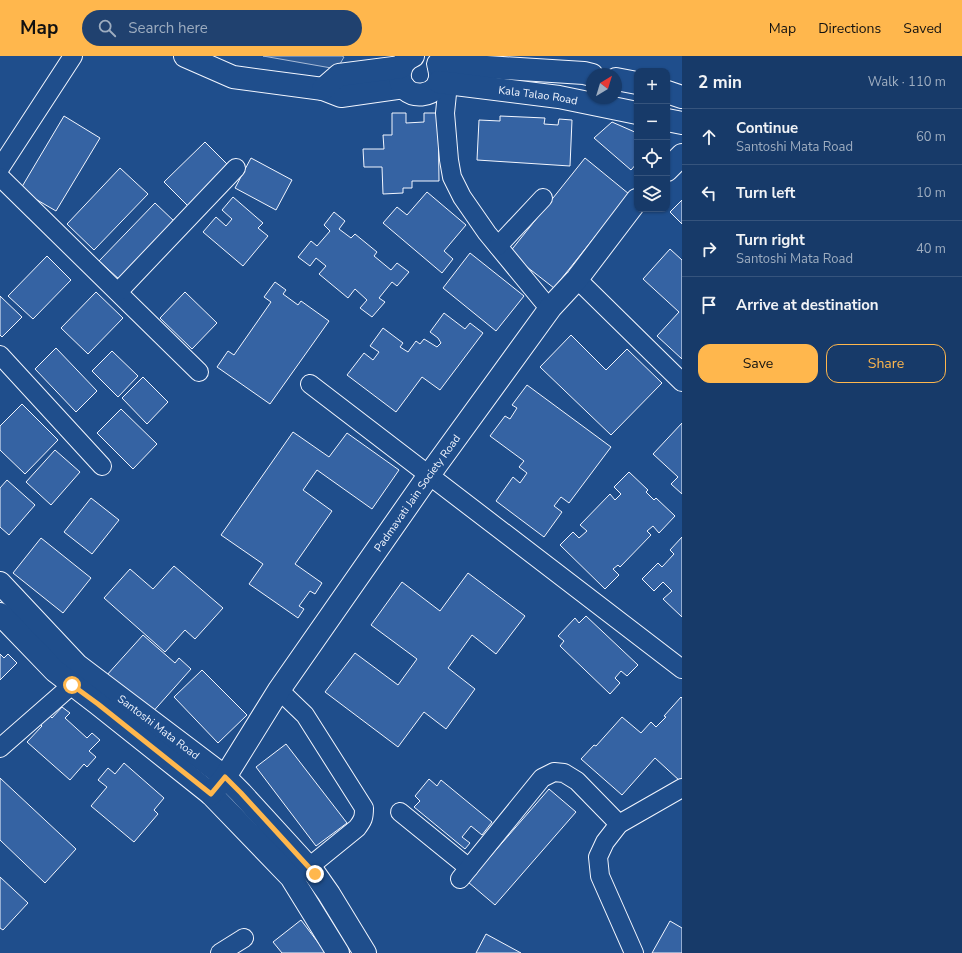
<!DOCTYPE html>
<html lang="en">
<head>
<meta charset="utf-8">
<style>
	:root { --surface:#173a69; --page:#20416f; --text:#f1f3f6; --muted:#9eadc0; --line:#36547d; --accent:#ffb74d }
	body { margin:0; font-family:"Nunito Sans",sans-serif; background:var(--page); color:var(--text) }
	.controls { position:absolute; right:12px; top:12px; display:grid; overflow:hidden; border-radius:8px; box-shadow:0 1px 3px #0004 }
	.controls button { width:36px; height:36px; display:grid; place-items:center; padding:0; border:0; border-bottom:1px solid var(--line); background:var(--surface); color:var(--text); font:20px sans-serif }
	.compass { position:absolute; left:586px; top:12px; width:36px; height:36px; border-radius:50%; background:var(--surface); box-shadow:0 1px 3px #0004; rotate:38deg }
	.stop { position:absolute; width:12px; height:12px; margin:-9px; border:3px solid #ffb74d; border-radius:50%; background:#fff }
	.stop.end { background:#ffb74d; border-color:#fff; box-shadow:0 1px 4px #0008 }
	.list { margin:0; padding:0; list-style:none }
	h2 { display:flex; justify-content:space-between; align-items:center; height:52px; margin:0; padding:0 16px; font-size:17px }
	h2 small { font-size:13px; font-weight:400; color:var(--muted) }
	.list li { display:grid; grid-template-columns:26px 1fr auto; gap:12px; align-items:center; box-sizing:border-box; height:56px; padding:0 16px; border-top:1px solid var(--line) }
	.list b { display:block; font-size:15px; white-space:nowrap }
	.list p { margin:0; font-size:13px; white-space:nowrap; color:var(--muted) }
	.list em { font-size:13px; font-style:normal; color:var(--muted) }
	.actions { display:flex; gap:8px; padding:12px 16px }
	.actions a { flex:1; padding:9px 0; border:1px solid var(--accent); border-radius:12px; text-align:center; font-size:14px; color:var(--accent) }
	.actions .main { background:var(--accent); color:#111 }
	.icon { flex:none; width:22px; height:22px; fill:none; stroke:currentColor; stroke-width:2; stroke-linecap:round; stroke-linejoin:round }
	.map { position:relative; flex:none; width:682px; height:897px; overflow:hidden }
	header { display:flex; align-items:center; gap:24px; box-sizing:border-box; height:56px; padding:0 20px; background:var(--accent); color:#111 }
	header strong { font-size:19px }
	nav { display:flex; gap:22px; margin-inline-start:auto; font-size:14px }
	.search { width:280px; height:36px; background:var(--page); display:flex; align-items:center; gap:10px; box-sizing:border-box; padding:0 14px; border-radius:22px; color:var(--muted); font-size:15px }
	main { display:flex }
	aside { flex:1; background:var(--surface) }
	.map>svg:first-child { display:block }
	.built { fill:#305b95; stroke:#a8bbd7 }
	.building { fill:#3563a3; stroke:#f2f6ff }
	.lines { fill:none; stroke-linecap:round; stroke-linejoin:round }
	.street-casing { stroke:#f2f6ff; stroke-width:20 }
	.secondary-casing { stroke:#f2f6ff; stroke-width:24 }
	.street { stroke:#1f4e8c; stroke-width:18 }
	.secondary { stroke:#1f4e8c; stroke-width:22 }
	.route { stroke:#ffb74d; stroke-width:5 }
	.labels { text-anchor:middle; stroke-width:3; stroke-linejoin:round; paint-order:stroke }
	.street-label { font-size:11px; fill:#f2f6ff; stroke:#1f4e8c }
</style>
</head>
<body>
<header>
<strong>Map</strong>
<div class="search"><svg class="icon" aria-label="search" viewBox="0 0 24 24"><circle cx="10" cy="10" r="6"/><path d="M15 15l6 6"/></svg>Search here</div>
<nav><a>Map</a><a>Directions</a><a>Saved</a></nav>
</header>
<main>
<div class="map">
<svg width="682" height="897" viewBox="0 0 682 897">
	<rect width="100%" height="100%" fill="#1f4e8c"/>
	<polygon class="built" points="263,0 342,0 344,1 337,13"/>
	<g class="building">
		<polygon points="392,57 406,57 406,67 424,66 424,57 438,57 439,125 412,125 412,132 403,132 403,137 383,138 382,111 364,111 363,93 384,93 383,79 392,79"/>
		<polygon points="64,60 100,82 56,155 20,134"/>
		<polygon points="500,60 545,62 544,68 558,69 559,63 572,64 570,110 477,104 479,64 500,65"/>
		<polygon points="612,66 637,77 637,107 631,114 594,82"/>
		<polygon points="205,86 229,110 188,150 164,126"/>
		<polygon points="251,102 292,124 276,154 235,132"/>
		<polygon points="585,102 629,138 554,232 509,197"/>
		<polygon points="120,112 148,138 94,194 67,168"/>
		<polygon points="427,136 466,169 444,195 453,203 442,217 383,167 397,151 407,159"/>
		<polygon points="233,141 263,167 258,172 268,180 243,210 203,176 216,161 226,170 232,163 222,154"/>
		<polygon points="682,144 682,168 670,156"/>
		<polygon points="155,147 175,166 120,224 99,205"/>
		<polygon points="334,156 345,165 339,173 351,182 355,178 377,196 374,200 391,214 397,207 409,216 397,230 392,226 379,242 385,246 372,261 360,252 367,244 355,233 348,242 319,218 326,210 316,202 310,210 298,201 311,185 317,190 330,175 324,169"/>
		<polygon points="670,193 682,204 682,303 657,280 679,256 643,223"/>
		<polygon points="470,197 524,240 496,275 443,232"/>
		<polygon points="47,200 71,224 33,263 8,240"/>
		<polygon points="275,226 286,234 283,238 298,249 301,245 329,265 270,348 217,311 228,295 234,299 271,246 264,241"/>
		<polygon points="96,236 123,262 88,298 61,272"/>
		<polygon points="185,236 217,267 192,293 160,262"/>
		<polygon points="0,240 22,261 2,281 0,279"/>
		<polygon points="444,257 465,273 470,267 483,277 440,334 422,321 396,356 347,319 364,297 373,304 379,296 370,290 383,272 403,287 400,291 408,296 416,285 420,288 424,283 437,291 441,287 438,282 430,276"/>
		<polygon points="571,279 606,314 627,293 662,327 611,379 540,311"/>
		<polygon points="56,292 97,335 76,356 35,313"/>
		<polygon points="112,295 138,320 118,341 92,315"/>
		<polygon points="143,321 168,346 147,368 122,342"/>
		<polygon points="527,329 611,391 569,447 561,441 554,450 562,456 544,481 496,445 513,421 520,427 527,417 519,411 524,405 490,380 505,360 510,363 517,352 512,349"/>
		<polygon points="22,348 58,384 25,418 0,394 0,370"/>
		<polygon points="121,353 157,388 133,413 97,377"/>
		<polygon points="682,367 682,438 671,428 678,421 653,398"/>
		<polygon points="293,376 329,401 347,377 399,414 372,453 317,414 303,434 332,455 295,508 322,527 315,538 310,535 299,550 304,553 298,562 249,528 263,508 221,479"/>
		<polygon points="55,394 80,416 51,449 26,426"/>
		<polygon points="629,416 648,434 646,436 654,444 656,442 675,460 659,477 653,470 647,475 651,479 620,511 618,509 613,513 619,519 605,533 560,489 573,476 579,482 587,475 580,469 610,438 615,444 621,438 614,431"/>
		<polygon points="7,424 35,449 9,479 0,471 0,432"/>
		<polygon points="91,442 119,464 92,498 64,476"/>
		<polygon points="682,481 682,561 663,543 672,535 663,526 654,535 642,523 658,507 662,511 674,498 670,494"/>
		<polygon points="41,482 91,522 63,557 13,517"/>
		<polygon points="174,510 223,552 195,583 185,574 165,596 104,542 130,513 153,533"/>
		<polygon points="468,517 525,560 496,598 472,579 448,612 475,633 446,673 424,656 398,691 325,636 355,597 398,629 417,603 371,569 402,526 440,555"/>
		<polygon points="586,560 638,609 627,620 621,615 615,622 620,627 610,638 560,590 564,585 558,580 575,562 579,567"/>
		<polygon points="143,579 175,607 179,602 191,613 150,659 106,620"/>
		<polygon points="0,598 4,602 8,598 17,607 0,624"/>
		<polygon points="202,614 247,659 218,687 174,641"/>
		<polygon points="681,641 682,642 682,723 680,725 655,702 622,739 581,703 594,689 596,690 622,661 641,677 651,666 656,671 666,661 664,660"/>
		<polygon points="62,651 70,657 65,662 87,682 92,677 100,684 89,695 96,701 87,711 84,708 70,724 27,686 42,670 37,665 45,655 52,662"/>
		<polygon points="286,688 347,767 316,790 256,711"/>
		<polygon points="124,707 164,742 154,754 158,758 134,786 91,750 107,731 98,724 108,712 115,718"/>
		<polygon points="0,722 76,793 45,827 0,784"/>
		<polygon points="429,723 437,730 441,724 492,766 482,779 471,770 462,781 470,787 465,793 414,751 420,745 415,740"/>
		<polygon points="549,733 576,756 495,849 468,826"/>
		<polygon points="0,821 28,847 3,874 0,872"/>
		<polygon points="301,864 326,897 282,897 273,886"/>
		<polygon points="670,865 682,872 682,897 652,897"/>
		<polygon points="486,878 521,897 476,897"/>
	</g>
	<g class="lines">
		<g class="street-casing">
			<g id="street">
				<polyline points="448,28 445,57 449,104 452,121 462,141 487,177 543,245 551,251"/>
				<polyline points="0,112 73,0"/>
				<polyline points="0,121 199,316"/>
				<polyline points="498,190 543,142"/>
				<polyline points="577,223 682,326"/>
				<polyline points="118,236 236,112"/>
				<polyline points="0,299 102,410"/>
				<polyline points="310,328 682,613"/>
				<path d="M279,634l26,25 59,93c0,10 -1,12 -7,20l-48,39"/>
				<polyline points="0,692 72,629"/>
				<polyline points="400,756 469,812"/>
				<polyline points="460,823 542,722 554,716 564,717 577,725 619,768"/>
				<polyline points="220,897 244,882"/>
				<polyline points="634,897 600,820 598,801 605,786 619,768 682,732"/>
			</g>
		</g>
		<g class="secondary-casing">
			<g id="secondary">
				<polyline points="185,0 233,21 323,33 341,40 404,31"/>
				<path d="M413,0c-7,3 -12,8 -13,17 -3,31 48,28 39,-5"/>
				<polyline points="438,8 584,17 592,19"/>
				<polyline points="616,23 637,27"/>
				<path id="s1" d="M439,26l120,15 78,16"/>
				<polyline points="323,33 339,19 401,11"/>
				<polyline points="667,36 682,41"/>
				<polyline points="667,64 682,67"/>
				<polyline points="667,114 682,99"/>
				<path id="s2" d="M0,527l77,82 148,112 16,16 74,81 14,20 36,59"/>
				<polyline points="0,558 55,615 98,648 211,738 291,821 338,897"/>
				<path id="s3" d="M211,738l14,-17 54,-87 150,-215 122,-168 26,-28 60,-79"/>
			</g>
		</g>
		<use href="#street" class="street"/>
		<use href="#secondary" class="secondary"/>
	</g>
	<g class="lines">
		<polyline class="route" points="72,629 98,648 211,738 225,721 241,737 315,818"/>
	</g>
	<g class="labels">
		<g class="street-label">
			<text dy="4" stroke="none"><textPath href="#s1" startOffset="100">Kala Talao Road</textPath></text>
			<text dy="4" stroke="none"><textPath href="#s3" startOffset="365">Padmavati Jain Society Road</textPath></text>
			<text dy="4" stroke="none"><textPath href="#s2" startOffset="215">Santoshi Mata Road</textPath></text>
		</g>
	</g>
</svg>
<div class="controls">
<button>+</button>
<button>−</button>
<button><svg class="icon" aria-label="locate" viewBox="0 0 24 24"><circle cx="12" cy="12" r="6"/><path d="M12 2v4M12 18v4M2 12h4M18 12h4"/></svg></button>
<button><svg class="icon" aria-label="layers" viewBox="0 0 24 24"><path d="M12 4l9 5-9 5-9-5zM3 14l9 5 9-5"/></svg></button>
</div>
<svg class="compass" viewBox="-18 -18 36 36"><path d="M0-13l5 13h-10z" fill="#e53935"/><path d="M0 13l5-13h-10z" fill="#9eadc0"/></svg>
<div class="stop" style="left:72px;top:629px"></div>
<div class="stop end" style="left:315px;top:818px"></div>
</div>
<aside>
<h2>2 min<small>Walk · 110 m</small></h2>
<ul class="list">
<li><svg class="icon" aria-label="ahead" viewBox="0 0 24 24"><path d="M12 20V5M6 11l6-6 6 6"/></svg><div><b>Continue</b><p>Santoshi Mata Road</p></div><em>60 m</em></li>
<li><svg class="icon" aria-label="left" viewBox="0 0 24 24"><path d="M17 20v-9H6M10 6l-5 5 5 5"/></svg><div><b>Turn left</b></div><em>10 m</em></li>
<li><svg class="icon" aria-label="right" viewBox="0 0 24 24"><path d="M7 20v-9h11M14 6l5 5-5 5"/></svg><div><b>Turn right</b><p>Santoshi Mata Road</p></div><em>40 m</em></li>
<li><svg class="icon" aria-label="arrive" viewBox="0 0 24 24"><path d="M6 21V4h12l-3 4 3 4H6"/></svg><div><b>Arrive at destination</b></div></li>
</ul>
<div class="actions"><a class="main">Save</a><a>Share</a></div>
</aside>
</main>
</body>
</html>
